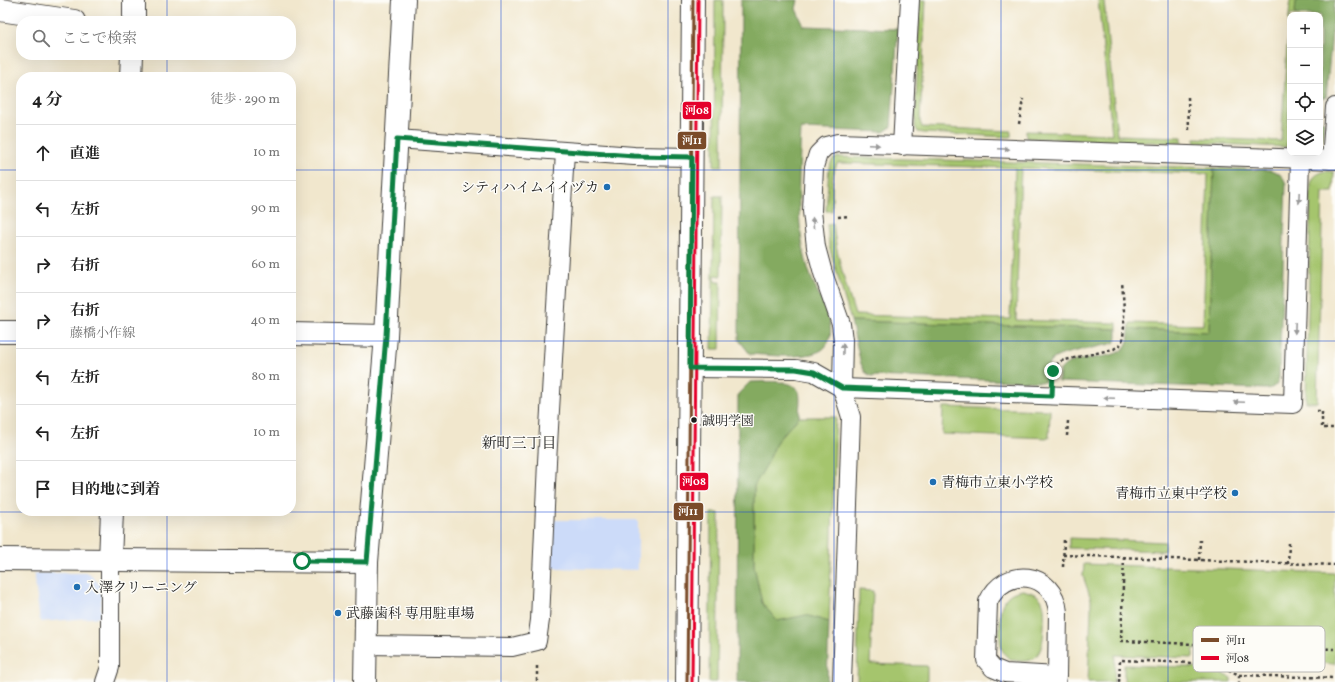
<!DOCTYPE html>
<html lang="ja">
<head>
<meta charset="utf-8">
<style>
	:root { --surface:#fff; --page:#f6f6f6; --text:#222; --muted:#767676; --line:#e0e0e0 }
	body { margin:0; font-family:Vollkorn,"Noto Serif JP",serif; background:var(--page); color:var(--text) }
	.controls { position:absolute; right:12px; top:12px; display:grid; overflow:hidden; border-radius:8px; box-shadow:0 4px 16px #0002 }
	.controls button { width:36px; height:36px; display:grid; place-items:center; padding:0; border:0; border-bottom:1px solid var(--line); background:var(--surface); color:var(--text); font:20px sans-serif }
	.stop { position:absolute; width:12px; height:12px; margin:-9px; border:3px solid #0b8043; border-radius:50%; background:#fff }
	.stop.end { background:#0b8043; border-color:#fff; box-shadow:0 1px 4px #0008 }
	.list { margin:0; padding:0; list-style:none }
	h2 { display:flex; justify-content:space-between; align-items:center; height:52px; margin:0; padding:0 16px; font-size:17px }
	h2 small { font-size:13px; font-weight:400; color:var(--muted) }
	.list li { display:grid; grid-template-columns:26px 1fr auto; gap:12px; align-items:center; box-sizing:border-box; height:56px; padding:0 16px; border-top:1px solid var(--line) }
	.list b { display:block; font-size:15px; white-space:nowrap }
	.list p { margin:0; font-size:13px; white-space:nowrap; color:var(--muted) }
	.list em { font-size:13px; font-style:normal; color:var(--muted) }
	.icon { flex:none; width:22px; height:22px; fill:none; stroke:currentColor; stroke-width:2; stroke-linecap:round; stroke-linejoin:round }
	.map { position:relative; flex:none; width:1335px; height:682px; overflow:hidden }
	.search { position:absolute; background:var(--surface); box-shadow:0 4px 16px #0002; left:16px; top:16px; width:280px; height:44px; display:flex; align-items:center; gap:10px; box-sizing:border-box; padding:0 14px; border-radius:16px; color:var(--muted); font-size:15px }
	.panel { position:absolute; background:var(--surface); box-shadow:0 4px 16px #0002; left:16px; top:72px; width:280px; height:444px; border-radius:16px }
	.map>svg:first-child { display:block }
	.built { fill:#ccdbf9 }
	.green { fill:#a5c56d; stroke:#607044 }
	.forest { fill:#84aa60; stroke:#50633e }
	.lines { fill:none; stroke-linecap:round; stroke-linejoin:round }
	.service-casing { stroke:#3c3a37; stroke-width:20 }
	.minor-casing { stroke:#3c3a37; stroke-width:24 }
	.secondary-casing { stroke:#3c3a37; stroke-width:24 }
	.path { stroke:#3c3a37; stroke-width:2.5; stroke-dasharray:3 3; stroke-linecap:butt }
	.service { stroke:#fff; stroke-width:18 }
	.minor { stroke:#fff; stroke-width:22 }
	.secondary { stroke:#fff; stroke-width:22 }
	.bus-1-casing { stroke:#fdfcf7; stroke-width:6 }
	.bus-2-casing { stroke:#fdfcf7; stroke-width:6 }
	.bus-1 { stroke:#7a4b2a; stroke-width:3 }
	.bus-2 { stroke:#e4002b; stroke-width:3 }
	.oneway { fill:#999 }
	.route { stroke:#0b8043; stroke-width:5 }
	.grid { fill:none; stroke:#1d4ed8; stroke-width:1; stroke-opacity:0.55 }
	.poi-dot { fill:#1f6fb2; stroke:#fdfcf7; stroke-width:1.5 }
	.bus-dot { fill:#1c1c1c; stroke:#fdfcf7; stroke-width:1.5 }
	.labels { text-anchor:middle; stroke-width:3; stroke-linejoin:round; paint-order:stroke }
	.bus-label { font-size:13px; fill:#1c1c1c; stroke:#fdfcf7; text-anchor:start }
	.poi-label { font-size:14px; fill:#1c1c1c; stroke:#fdfcf7; text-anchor:start }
	.neighbourhood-label { font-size:15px; fill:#1c1c1c; stroke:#fdfcf7 }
	.key { fill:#fdfcf7; stroke:#bab9b5; stroke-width:1 }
	.key-label { font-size:11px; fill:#1c1c1c }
	.line-badge { stroke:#fdfcf7; stroke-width:1.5 }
	.badge-label { font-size:11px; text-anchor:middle; font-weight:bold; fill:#fff }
</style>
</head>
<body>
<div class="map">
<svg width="1335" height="682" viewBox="0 0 1335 682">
	<rect width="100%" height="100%" fill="#fdfcf7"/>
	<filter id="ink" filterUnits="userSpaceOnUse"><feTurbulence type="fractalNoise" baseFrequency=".025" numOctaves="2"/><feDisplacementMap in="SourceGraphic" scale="8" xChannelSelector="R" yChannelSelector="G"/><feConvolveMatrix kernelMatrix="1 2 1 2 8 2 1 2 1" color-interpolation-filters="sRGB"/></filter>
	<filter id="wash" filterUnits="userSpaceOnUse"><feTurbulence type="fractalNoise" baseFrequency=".012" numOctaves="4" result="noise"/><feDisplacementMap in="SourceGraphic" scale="16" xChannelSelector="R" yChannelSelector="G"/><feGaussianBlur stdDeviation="0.9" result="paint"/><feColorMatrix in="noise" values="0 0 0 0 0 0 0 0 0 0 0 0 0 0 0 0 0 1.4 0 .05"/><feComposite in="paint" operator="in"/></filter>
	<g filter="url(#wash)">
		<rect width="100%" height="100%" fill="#f1e7cd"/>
		<g class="built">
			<polygon points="554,520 638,520 638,570 551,568"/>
			<polygon points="34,573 89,573 101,586 101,617 40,622"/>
		</g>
		<g class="green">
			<polygon points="715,0 723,0 722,166 714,166"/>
			<polygon points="920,0 926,0 920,121 922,127 1011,131 1011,137 924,133 918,132 915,127"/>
			<polygon points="1098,0 1104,0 1117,135 1182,137 1182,143 1026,138 1026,131 1112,134"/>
			<polygon points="1290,0 1296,0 1295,15 1290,15 1290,99 1287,147 1195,143 1195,138 1281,141"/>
			<path d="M838,157l376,11 -5,164 -80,-3 1,-6 73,2 5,-151 -187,-6 -5,152 101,3v6l-266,-8 -22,-75 -2,-22 6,-1c3,32 13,62 22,92l155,4 5,-151 -176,-5 -2,1c-7,13 -4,32 -5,47h-6l3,-44 4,-8z"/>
			<path d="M1325,171l9,1 -1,20h-10l-6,210h-11l5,-218c2,-8 6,-10 14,-13z"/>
			<polygon points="714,196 722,196 721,276 715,275 715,282 721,282 720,349 712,349"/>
			<polygon points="943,407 1050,410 1049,438 942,434"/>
			<polygon points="799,417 836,417 829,622 806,616 777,621 762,603 754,566 754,485 768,462 777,441"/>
			<polygon points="711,513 719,513 717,682 709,682"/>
			<polygon points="1069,538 1165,542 1164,551 1069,548"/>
			<polygon points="1084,564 1335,573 1335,664 1251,660 1252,651 1193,649 1193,658 1115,655 1114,682 1088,682 1091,610 1091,599 1083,576"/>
			<polygon points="859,590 873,591 870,664 927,666 927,682 857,682"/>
			<path d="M1023,590c7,2 12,3 17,8 6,8 4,18 4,27 -1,16 -1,38 -24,36 -22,-1 -21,-22 -20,-38 0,-8 0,-17 5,-23 4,-7 11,-9 18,-10z"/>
			<polygon points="1124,665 1212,668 1231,678 1231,682 1124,682"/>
		</g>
		<g class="forest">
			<path d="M741,0h57l-2,9 8,17 94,3 -7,98 -7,5 -83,-3c-2,50 -7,101 10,148 7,19 29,50 15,69 -10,15 -59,9 -76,8l-11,-14z"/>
			<polygon points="1296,0 1335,0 1326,98 1320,97 1320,15 1295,15"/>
			<polygon points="1290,99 1290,147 1287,147"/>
			<polygon points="1320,120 1324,121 1322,140 1320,147"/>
			<path d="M1214,168l57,2c8,3 12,5 15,14l-7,193c-1,7 -4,10 -11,12l-209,-7c0,-5 -1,-10 3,-14 10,-13 55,-7 63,-21 4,-5 4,-12 4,-18l80,3z"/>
			<path d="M851,321l266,8v8l-3,6c-15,5 -53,8 -63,18 -5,6 -6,14 -6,21l-174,-6 -6,-4 -4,-8z"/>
			<path d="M750,382c12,0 44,-4 49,10 2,7 0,17 0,25l-22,24 -9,21 -14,24v80l8,37 15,18 29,-6 23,7 -2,60h-90l1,-288z"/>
		</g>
	</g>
	<g filter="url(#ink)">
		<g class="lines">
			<g class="service-casing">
				<g id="service">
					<polyline points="397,139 634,156 692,157"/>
					<polyline points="902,146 910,0"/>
					<polyline points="1331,160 1335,107"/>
					<polyline points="690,368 796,369 814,372 842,388 1293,404 1300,159"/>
					<polyline points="365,645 512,647 537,641 540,620 547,462 565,152"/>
					<polyline points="105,682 110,667 110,560"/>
					<polyline points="842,682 851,417 842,388 843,340 841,324 823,273 816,247 812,211 814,167 818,154 826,146 838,143 1335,160"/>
					<path d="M1056,682l1,-6 1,-64c-4,-41 -53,-47 -70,-10l-2,58 7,8 12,5 52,3"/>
				</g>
			</g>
			<g class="minor-casing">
				<g id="minor">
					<polyline points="0,10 74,21"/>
					<polyline points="134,21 134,0"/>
					<polyline points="131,77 132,55"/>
					<polyline points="0,332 21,332"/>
					<polyline points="291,334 386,336"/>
					<polyline points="0,559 367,562"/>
					<polyline points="110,560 112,511"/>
					<polyline points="365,682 367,562 386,336 404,0"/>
				</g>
			</g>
			<g class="secondary-casing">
				<polyline id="secondary" points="687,682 693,0"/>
			</g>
			<g class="path">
				<polyline points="1188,97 1189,130"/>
				<polyline points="1019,124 1023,99"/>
				<polyline points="838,217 850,216"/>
				<path d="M1053,370l3,-5 5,-4 53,-12c2,-2 4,-2 6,-4 7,-8 3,-51 2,-63"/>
				<polyline points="1317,411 1322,411 1322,428 1335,428"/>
				<polyline points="1067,436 1068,421"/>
				<polyline points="1063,555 1335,565"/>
				<polyline points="1124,557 1121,641 1219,645"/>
				<polyline points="1199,560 1200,540"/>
				<polyline points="1288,564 1289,543"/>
				<polyline points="1063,567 1064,539"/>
				<polyline points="1218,664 1219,645 1335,649"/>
				<polyline points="537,666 537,682"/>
				<polyline points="1239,675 1335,678"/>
				<polyline points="1119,682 1120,660 1218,664 1239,675 1239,682"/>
			</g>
			<use href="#service" class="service"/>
			<use href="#minor" class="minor"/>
			<use href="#secondary" class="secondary"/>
			<g class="bus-1-casing">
				<polyline id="bus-1" points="687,682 693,0"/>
			</g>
			<g class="bus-2-casing">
				<polyline id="bus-2" points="692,682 698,0"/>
			</g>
			<use href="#bus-1" class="bus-1"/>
			<use href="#bus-2" class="bus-2"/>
		</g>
		<defs><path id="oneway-solid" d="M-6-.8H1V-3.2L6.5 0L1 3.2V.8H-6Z"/></defs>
		<g class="oneway">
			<use href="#oneway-solid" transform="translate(874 145) rotate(2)"/>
			<use href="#oneway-solid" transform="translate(1004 149) rotate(2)"/>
			<use href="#oneway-solid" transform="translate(1299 198) rotate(92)"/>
			<use href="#oneway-solid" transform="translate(813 223) rotate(-96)"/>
			<use href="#oneway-solid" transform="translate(1295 328) rotate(92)"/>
			<use href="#oneway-solid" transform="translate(843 349) rotate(-89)"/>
			<use href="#oneway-solid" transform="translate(1109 398) rotate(-178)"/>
			<use href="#oneway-solid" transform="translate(1239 402) rotate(-178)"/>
		</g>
	</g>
	<g class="lines" filter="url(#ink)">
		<polyline class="route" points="302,561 367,562 386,336 397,139 634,156 692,157 690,368 796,369 814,372 842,388 1052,396 1053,371"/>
	</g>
	<path class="grid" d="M167,0v21M334,0v682M501,0v682M668,0v682M834,0v682M1001,0v682M1168,0v682M167,55v22M0,170h21M291,170h1044M0,341h21M291,341h1044M167,511v171M0,512h1335"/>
	<g class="poi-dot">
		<circle cx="607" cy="187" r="4"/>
		<circle cx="933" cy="482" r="4"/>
		<circle cx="1235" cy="493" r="4"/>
		<circle cx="77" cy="587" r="4"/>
		<circle cx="338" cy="613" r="4"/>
	</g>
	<circle class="bus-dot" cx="694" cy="420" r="3.5"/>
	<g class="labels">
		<g class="bus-label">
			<text x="702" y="425">誠明学園</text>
		</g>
		<g class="poi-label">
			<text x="599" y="192" text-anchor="end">シティハイムイイヅカ</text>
			<text x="941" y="487">青梅市立東小学校</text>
			<text x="1227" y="498" text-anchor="end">青梅市立東中学校</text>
			<text x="85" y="592">入澤クリーニング</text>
			<text x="346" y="618">武藤歯科 専用駐車場</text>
		</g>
		<g class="neighbourhood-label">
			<text x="519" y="448">新町三丁目</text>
		</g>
	</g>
	<rect x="1193" y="626" width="132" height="46" rx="6" class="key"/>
	<rect x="1201" y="638" width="18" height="4" fill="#7a4b2a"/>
	<rect x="1201" y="656" width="18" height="4" fill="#e4002b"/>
	<g class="key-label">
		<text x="1226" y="644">河11</text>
		<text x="1226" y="662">河08</text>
	</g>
	<g class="line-badge">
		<rect x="682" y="101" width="30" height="19" rx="4" fill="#e4002b"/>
		<rect x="677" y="131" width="30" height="19" rx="4" fill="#7a4b2a"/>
		<rect x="679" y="472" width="30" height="19" rx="4" fill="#e4002b"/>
		<rect x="673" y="502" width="31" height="19" rx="4" fill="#7a4b2a"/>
	</g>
	<g class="badge-label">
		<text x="697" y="114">河08</text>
		<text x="692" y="144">河11</text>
		<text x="694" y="485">河08</text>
		<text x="688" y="515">河11</text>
	</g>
</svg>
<div class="controls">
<button>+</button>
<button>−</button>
<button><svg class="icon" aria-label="locate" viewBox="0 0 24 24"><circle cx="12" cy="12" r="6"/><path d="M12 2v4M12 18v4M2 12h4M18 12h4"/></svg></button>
<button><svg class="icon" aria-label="layers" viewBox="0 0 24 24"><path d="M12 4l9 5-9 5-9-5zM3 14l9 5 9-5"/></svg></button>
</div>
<div class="stop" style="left:302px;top:561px"></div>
<div class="stop end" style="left:1053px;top:371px"></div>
<div class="search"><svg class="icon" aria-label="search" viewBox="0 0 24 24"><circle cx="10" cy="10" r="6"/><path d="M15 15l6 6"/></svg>ここで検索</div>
<section class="panel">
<h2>4 分<small>徒歩 · 290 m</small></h2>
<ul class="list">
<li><svg class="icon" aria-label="ahead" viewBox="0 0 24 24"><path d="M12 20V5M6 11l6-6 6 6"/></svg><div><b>直進</b></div><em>10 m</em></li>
<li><svg class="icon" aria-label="left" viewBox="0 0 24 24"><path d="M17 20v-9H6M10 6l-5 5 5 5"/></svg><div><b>左折</b></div><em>90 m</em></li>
<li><svg class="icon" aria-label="right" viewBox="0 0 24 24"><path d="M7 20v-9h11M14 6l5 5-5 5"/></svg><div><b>右折</b></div><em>60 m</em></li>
<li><svg class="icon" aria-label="right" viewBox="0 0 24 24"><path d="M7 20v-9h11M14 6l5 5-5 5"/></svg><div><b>右折</b><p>藤橋小作線</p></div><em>40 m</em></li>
<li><svg class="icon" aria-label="left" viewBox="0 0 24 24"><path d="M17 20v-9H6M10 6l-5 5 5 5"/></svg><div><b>左折</b></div><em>80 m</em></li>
<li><svg class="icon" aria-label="left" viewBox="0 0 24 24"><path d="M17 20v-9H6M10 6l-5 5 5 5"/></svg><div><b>左折</b></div><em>10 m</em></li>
<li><svg class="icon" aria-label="arrive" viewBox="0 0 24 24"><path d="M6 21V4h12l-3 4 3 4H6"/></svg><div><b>目的地に到着</b></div></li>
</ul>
</section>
</div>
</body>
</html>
